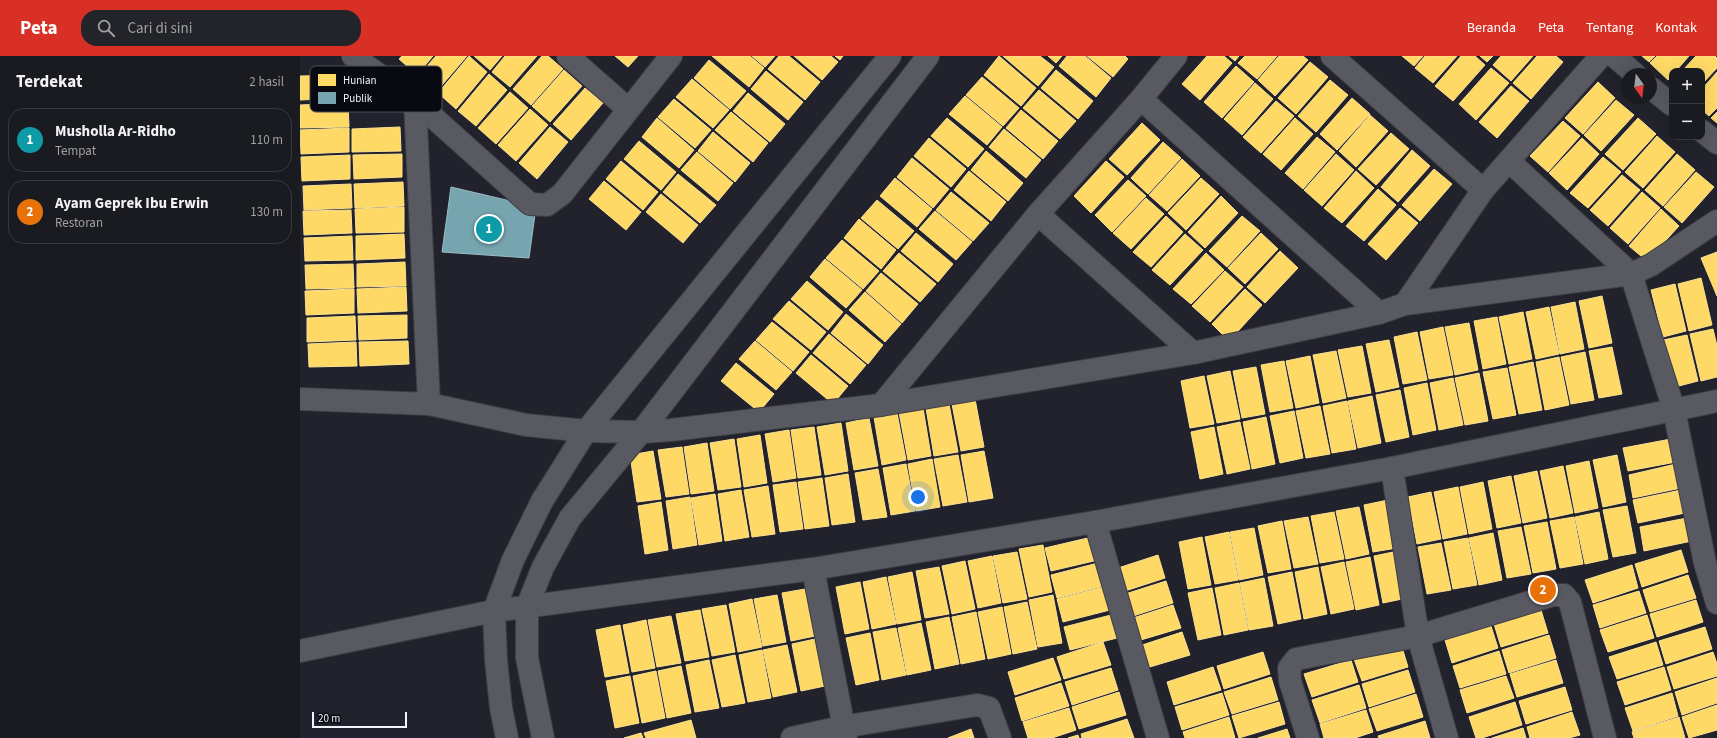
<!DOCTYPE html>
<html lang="id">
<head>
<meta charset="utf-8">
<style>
	:root { --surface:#1a1a21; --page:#23232a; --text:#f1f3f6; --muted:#9fa1a5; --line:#38383f; --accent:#d93025 }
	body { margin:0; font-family:"Source Sans 3",sans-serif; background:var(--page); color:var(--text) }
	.controls { position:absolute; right:12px; top:12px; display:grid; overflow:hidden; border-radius:8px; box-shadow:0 4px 16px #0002 }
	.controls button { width:36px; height:36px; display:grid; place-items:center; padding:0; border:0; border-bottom:1px solid var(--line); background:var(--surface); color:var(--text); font:20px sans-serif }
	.compass { position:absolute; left:1321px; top:12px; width:36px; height:36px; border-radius:50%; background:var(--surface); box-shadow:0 4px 16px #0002; rotate:166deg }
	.scale { position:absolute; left:12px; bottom:10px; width:95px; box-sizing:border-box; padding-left:4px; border:2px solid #f2f3ff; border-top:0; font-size:11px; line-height:14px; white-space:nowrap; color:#f2f3ff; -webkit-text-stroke:3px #090911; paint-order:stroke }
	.you { position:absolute; left:618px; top:441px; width:14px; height:14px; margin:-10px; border:3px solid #fff; border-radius:50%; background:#1a73e8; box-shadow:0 0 0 6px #1a73e833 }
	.badge { display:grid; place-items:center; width:26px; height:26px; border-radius:50%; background:var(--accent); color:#fff; font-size:13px; font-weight:700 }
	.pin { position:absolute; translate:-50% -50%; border:2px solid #fff; box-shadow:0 1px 4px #0006 }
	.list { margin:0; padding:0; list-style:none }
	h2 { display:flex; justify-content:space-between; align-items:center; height:52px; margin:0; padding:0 16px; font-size:17px }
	h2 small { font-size:13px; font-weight:400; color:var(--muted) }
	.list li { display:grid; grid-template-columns:26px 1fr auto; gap:12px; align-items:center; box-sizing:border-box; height:64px; margin:0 8px 8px; padding:0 8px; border:1px solid var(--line); border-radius:16px }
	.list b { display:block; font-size:15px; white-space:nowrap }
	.list p { margin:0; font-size:13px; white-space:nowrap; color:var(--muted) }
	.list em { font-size:13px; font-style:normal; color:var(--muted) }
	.icon { flex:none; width:22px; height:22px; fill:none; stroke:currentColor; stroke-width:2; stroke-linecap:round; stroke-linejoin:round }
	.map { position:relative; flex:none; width:1417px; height:682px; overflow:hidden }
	header { display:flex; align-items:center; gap:24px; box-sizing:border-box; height:56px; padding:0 20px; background:var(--accent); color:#fff }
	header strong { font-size:19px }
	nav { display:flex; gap:22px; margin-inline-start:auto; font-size:14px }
	.search { width:280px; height:36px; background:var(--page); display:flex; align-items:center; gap:10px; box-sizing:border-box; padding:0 14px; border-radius:16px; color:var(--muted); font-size:15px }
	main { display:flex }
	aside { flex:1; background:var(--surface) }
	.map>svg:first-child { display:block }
	.homes { fill:#ffd966; stroke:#fbe194 }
	.public { fill:#76a5af; stroke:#9bbcc7 }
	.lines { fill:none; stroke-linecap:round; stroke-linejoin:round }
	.minor-casing { stroke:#3e3e46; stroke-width:24 }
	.minor { stroke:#595962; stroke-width:22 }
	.key { fill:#090911; stroke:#4f4f58; stroke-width:1 }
	.key-label { font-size:11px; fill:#f2f3ff }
</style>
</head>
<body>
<header>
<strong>Peta</strong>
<div class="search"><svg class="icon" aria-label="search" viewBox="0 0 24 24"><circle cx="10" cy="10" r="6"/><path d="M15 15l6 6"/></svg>Cari di sini</div>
<nav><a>Beranda</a><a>Peta</a><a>Tentang</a><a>Kontak</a></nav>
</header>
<main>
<aside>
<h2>Terdekat<small>2 hasil</small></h2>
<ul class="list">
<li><span class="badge" style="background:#0f9aa8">1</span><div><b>Musholla Ar-Ridho</b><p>Tempat</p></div><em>110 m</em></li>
<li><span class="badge" style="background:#e8710a">2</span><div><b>Ayam Geprek Ibu Erwin</b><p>Restoran</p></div><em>130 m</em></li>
</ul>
</aside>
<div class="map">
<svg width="1417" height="682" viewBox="0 0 1417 682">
	<rect width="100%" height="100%" fill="#22222c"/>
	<g class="homes">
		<polygon points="102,0 133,0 117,19 99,3"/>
		<polygon points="136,0 167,0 136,36 118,20"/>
		<polygon points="169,0 187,16 156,53 138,37"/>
		<polygon points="174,0 202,0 190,14"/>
		<polygon points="205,0 237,0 210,31 192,16"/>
		<polygon points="242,0 248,0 263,13 231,49 213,33"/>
		<polygon points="315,0 338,0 328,11"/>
		<polygon points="412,0 450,0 464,12 449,31"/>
		<polygon points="452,0 475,0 465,11"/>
		<polygon points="479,0 489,0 520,26 505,44 468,13"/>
		<polygon points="494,0 531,0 538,6 522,24"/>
		<polygon points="535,0 543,0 540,4"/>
		<polygon points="699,0 736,32 721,50 684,19"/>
		<polygon points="703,0 740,0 754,11 738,30"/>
		<polygon points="748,0 762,0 756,7"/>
		<polygon points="767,0 785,0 811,22 796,41 759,10"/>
		<polygon points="787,0 825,0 828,3 813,21"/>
		<polygon points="907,0 924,0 932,7 900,44 882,28"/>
		<polygon points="929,0 939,0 935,5"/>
		<polygon points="945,0 977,0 957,23 938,7"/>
		<polygon points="979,0 1003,0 1008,4 975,40 958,24"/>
		<polygon points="1102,0 1123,0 1114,10"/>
		<polygon points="1125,0 1157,0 1133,27 1115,12"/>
		<polygon points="1161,0 1175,0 1185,9 1153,45 1135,30"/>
		<polygon points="1180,0 1193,0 1187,6"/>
		<polygon points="1201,0 1233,0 1211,25 1193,9"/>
		<polygon points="1237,0 1256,0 1263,6 1231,43 1213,27"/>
		<polygon points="1342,0 1355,0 1349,6"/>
		<polygon points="1357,0 1389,0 1376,15 1372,15 1372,19 1368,24 1350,7"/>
		<polygon points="1396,0 1415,0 1417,2 1417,12 1402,28 1402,15 1382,15"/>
		<polygon points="409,4 446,35 430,53 394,22"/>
		<polygon points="1010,6 1028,21 996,58 978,42"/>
		<polygon points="936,10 954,26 922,62 904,46"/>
		<polygon points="1191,12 1209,27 1176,64 1159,48"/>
		<polygon points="264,14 282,30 250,66 232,50"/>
		<polygon points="756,14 793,45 778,63 741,32"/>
		<polygon points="466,15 503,46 488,64 451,33"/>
		<polygon points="1417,16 1417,52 1409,60 1402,54 1402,33"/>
		<polygon points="189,18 207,34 176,70 158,55"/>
		<polygon points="45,19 46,42 0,44 0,20"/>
		<polygon points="682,21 719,52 703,70 666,39"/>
		<polygon points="392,23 429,54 413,72 376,41"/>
		<polygon points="1030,24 1048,39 1016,76 998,60"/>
		<polygon points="1298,26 1315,42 1283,78 1265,62"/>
		<polygon points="955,27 973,43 942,79 924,63"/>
		<polygon points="1211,30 1229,45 1197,82 1179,66"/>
		<polygon points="285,32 303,47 271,84 253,68"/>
		<polygon points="739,34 776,65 760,83 723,52"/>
		<polygon points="210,36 228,52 196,88 178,72"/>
		<polygon points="448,37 485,68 470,86 433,55"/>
		<polygon points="665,40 702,71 687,89 649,58"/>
		<polygon points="1052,42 1070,58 1037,94 1020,78"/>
		<polygon points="374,43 411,74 395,92 358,61"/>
		<polygon points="1316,44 1334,59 1301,95 1284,79"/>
		<polygon points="976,45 994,60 961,97 943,81"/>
		<polygon points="48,47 49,71 0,72 0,49"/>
		<polygon points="230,53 248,69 216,105 198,89"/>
		<polygon points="721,54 758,85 743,103 706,72"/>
		<polygon points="431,56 468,87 453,106 415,74"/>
		<polygon points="1417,56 1417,67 1411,62"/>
		<polygon points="1070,59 1088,75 1056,111 1039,95"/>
		<polygon points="357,62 394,94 379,112 342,81"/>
		<polygon points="647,62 684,93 668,111 631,80"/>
		<polygon points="995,62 1013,78 981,114 963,98"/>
		<polygon points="1338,62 1356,78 1323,114 1305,98"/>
		<polygon points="1263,65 1280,80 1248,116 1230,100"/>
		<polygon points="842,67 860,84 827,119 809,103"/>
		<polygon points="100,71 101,95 52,96 52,73"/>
		<polygon points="250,71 268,86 237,123 219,107"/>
		<polygon points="49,72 49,96 1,98 0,74"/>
		<polygon points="704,73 741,104 726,122 689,91"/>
		<polygon points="413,76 450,107 435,126 398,95"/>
		<polygon points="1091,77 1109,93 1076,129 1058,113"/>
		<polygon points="1357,80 1375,96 1343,132 1325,116"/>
		<polygon points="1017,81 1035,96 1003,133 985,117"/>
		<polygon points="629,82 666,113 651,131 614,100"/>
		<polygon points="1282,82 1299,98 1267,134 1249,117"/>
		<polygon points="339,85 376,116 361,134 324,103"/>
		<polygon points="863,86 881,102 848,138 831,122"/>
		<polygon points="1112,94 1130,110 1098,146 1081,131"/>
		<polygon points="686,95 723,127 708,145 671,114"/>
		<polygon points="397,96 433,127 418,145 381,114"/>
		<polygon points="102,98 102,121 54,123 53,99"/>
		<polygon points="1036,98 1054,114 1022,150 1004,134"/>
		<polygon points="1377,98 1395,114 1363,150 1345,134"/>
		<polygon points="50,99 50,123 2,125 1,101"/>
		<polygon points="1303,101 1321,116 1288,152 1270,137"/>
		<polygon points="612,102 649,133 633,152 597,121"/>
		<polygon points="882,103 900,120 867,155 849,139"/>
		<polygon points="321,105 358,136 343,154 306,123"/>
		<polygon points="806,105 824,121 791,157 774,140"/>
		<polygon points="1134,113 1152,128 1120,165 1102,149"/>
		<polygon points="669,115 706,146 691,165 654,134"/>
		<polygon points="1056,115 1074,132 1042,167 1024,152"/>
		<polygon points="1396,116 1414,131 1382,167 1364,151"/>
		<polygon points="378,118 416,149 400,167 363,136"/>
		<polygon points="1322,119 1340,134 1308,170 1290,154"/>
		<polygon points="595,122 632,153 617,171 580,140"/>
		<polygon points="901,122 919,138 886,174 868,157"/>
		<polygon points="828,124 846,140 812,176 795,159"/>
		<polygon points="304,125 341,156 326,174 289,143"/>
		<polygon points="103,126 104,150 55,152 54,128"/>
		<polygon points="51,128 52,152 4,154 3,130"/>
		<polygon points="1078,133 1096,149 1064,185 1046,170"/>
		<polygon points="651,136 689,167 673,185 636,154"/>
		<polygon points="1342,136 1360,152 1328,188 1310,172"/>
		<polygon points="361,138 398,169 383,187 346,156"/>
		<polygon points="921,140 938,157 905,192 888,176"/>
		<polygon points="846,142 864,158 831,193 813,177"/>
		<polygon points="577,144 614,175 598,193 561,162"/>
		<polygon points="104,151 104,176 56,177 55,153"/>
		<polygon points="1100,152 1118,167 1086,204 1068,188"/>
		<polygon points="1361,153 1379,170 1347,205 1329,190"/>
		<polygon points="51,154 52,177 4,179 3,155"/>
		<polygon points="635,155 672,186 656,204 619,173"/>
		<polygon points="866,160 883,176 851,211 833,196"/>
		<polygon points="942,160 960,175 927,211 909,195"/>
		<polygon points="559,163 596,194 581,213 544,182"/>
		<polygon points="616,177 653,208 638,226 601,195"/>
		<polygon points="961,177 978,193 945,228 928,212"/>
		<polygon points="104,178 105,202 56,204 56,180"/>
		<polygon points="885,178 903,194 870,229 852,214"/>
		<polygon points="52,180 53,204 5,205 4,182"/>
		<polygon points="542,184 579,215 563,233 526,202"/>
		<polygon points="980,195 998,212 965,247 947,231"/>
		<polygon points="1417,196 1417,240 1401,202"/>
		<polygon points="599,197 636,228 620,246 583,215"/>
		<polygon points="906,197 924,214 891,248 873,233"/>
		<polygon points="525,203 562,234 546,252 510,221"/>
		<polygon points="105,206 106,230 57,231 57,208"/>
		<polygon points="53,208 54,232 6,233 5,209"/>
		<polygon points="925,215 943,231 910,266 892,250"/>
		<polygon points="581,217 618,248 602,267 566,235"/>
		<polygon points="1401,222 1412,269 1389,275 1378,228"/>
		<polygon points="507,225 543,256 528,274 491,243"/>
		<polygon points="1375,228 1386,275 1363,281 1351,234"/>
		<polygon points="106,231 107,255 58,257 57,233"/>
		<polygon points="54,233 54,257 6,259 5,235"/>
		<polygon points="945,233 962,249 929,285 912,268"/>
		<polygon points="565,236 601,268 585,286 549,254"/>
		<polygon points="1302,240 1312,287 1289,292 1279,245"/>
		<polygon points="489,245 526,276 511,294 473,263"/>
		<polygon points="1275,246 1284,293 1260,298 1251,251"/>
		<polygon points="1249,251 1259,298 1236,303 1226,256"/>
		<polygon points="1223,256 1232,303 1209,308 1199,261"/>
		<polygon points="546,258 583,289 568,308 531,277"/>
		<polygon points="107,259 107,282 59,284 58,260"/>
		<polygon points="55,260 56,284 7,286 7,262"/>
		<polygon points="1197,261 1206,308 1183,313 1174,265"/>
		<polygon points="472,266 509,296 493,315 456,284"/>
		<polygon points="1169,267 1178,314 1155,319 1145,271"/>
		<polygon points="1143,271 1153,319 1129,323 1120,276"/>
		<polygon points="1413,273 1417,290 1417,321 1401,325 1390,278"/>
		<polygon points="1117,276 1127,324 1103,328 1094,281"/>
		<polygon points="529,278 566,309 550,328 513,297"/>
		<polygon points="1387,279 1398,325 1375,331 1363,284"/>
		<polygon points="1089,284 1099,331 1076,336 1066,288"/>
		<polygon points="108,285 109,308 60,310 59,286"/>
		<polygon points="455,285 492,316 476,334 439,303"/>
		<polygon points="56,286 57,310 9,311 8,288"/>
		<polygon points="1062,290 1071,337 1048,341 1038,294"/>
		<polygon points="1312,291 1322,338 1299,342 1289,295"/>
		<polygon points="1036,295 1046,342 1023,347 1013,299"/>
		<polygon points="1285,296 1294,344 1271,348 1261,301"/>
		<polygon points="511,299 548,330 533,348 496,317"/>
		<polygon points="1010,300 1019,347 996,352 986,305"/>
		<polygon points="1259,301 1269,349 1245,354 1236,306"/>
		<polygon points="984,305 993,352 970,356 961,309"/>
		<polygon points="1233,306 1242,354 1219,358 1209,311"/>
		<polygon points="436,307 474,338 459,356 421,325"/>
		<polygon points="956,311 965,358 942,362 933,315"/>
		<polygon points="1207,312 1216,359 1193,363 1183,316"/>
		<polygon points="930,315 940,363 917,367 907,320"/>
		<polygon points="1179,317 1188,365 1165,369 1155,322"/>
		<polygon points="904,320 914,368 890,372 881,325"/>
		<polygon points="1153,322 1163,369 1139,374 1130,327"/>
		<polygon points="1127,327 1136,374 1113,379 1104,332"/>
		<polygon points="1100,334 1109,381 1086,386 1076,339"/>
		<polygon points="1072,340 1081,387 1058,392 1048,345"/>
		<polygon points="675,343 684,391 661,395 652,348"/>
		<polygon points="1047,345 1056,393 1032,397 1023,350"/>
		<polygon points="649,348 658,396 634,400 626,352"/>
		<polygon points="1020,350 1030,398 1006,402 996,355"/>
		<polygon points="623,352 631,400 608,404 599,356"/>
		<polygon points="994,355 1003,402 980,407 970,360"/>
		<polygon points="597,357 606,404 582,409 574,361"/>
		<polygon points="966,361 975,408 952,413 943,366"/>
		<polygon points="569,362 578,410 554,414 546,367"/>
		<polygon points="940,366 950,413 927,418 917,371"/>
		<polygon points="541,367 548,415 525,419 517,371"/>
		<polygon points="514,371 521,419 498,422 491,374"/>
		<polygon points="914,371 923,418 900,423 891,376"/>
		<polygon points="489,374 496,422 473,426 465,378"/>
		<polygon points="460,379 467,427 444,431 437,383"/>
		<polygon points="434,383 441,431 418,434 410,387"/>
		<polygon points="1371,383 1376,406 1328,415 1323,392"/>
		<polygon points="407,387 414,435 391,438 384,391"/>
		<polygon points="382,391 389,438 366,441 358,394"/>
		<polygon points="353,395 361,443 337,446 330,399"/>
		<polygon points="684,395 693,442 669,446 661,399"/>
		<polygon points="658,399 667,446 643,450 634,403"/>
		<polygon points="1317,399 1326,446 1303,451 1293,404"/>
		<polygon points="632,403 640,451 616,455 608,408"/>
		<polygon points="1289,405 1298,452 1275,457 1266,410"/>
		<polygon points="606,408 615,455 591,459 583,412"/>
		<polygon points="1376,408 1381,432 1333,442 1329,419"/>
		<polygon points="1263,410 1273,457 1250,462 1240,415"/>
		<polygon points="578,413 587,461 563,464 555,417"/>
		<polygon points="1237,415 1247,462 1223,467 1214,420"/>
		<polygon points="548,418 555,466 532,469 525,422"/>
		<polygon points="1211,420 1221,467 1197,472 1188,425"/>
		<polygon points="522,422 529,470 505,473 498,426"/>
		<polygon points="496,426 503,473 480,476 473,429"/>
		<polygon points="1183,426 1192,473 1169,478 1160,431"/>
		<polygon points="468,430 475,478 452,481 444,434"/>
		<polygon points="1158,431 1167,478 1143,483 1134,436"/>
		<polygon points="441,434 449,481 425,485 418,438"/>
		<polygon points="1381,434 1385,457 1338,467 1333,444"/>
		<polygon points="1131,436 1141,483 1117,488 1108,441"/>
		<polygon points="415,438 422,485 399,489 391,442"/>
		<polygon points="390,441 397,489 373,493 366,445"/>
		<polygon points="1088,444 1097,492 1073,496 1064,449"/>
		<polygon points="361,446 368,494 345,498 338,450"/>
		<polygon points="1327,450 1336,497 1313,501 1303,454"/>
		<polygon points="1059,451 1069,498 1046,503 1036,455"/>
		<polygon points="1034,456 1044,503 1020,507 1011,460"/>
		<polygon points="1299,456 1308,503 1285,508 1275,461"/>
		<polygon points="1008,461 1018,508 994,512 984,465"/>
		<polygon points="1274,461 1283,508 1260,512 1250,465"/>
		<polygon points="1387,462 1392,485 1344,495 1340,471"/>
		<polygon points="982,465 991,513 968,517 958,470"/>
		<polygon points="1247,466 1256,513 1233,517 1224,470"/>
		<polygon points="1221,471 1231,518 1207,522 1198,475"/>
		<polygon points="954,472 963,519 939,524 930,476"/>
		<polygon points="929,476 938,524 915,528 905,481"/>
		<polygon points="1193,477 1202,524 1179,529 1169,482"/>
		<polygon points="792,481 798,504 751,515 745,492"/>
		<polygon points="902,481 911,529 888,533 879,486"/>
		<polygon points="1168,482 1177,529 1153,533 1144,486"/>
		<polygon points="1141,487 1151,534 1127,538 1118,491"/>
		<polygon points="743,489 752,536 729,541 719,493"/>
		<polygon points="1381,494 1388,516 1342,531 1335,508"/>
		<polygon points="1098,495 1107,542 1083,547 1074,500"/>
		<polygon points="717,496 727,543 703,547 693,500"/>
		<polygon points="858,499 865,522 819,537 812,514"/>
		<polygon points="692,500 701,547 678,552 668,505"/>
		<polygon points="1070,501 1079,549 1056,554 1046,506"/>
		<polygon points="665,505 675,553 652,558 642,510"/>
		<polygon points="1044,506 1054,553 1031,558 1021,511"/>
		<polygon points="798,507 804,530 757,542 751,519"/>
		<polygon points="1332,509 1338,532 1293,547 1285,524"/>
		<polygon points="639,511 649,558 625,562 616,515"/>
		<polygon points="1018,511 1027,558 1004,563 995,516"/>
		<polygon points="612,516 621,564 597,568 588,521"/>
		<polygon points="992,516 1001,563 978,568 968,521"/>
		<polygon points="1388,519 1396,542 1350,556 1343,534"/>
		<polygon points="586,521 596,568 572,573 563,526"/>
		<polygon points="964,522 973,570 949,574 940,527"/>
		<polygon points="866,525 873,547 827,562 819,540"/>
		<polygon points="560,526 569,573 545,578 536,531"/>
		<polygon points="939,527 948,574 924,579 915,532"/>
		<polygon points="804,531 810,554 763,566 757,543"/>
		<polygon points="912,532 921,579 898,584 888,537"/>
		<polygon points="505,533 515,580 491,585 482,537"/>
		<polygon points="1339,535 1346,557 1300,572 1293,549"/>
		<polygon points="477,539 486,586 463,590 454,543"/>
		<polygon points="753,539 762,587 738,591 729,544"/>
		<polygon points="452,543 462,591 438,596 429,548"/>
		<polygon points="1396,544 1403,566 1357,581 1350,558"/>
		<polygon points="727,546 737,593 713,598 704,551"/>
		<polygon points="426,549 435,596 412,600 402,553"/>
		<polygon points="873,549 881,572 834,586 827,564"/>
		<polygon points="702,551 711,598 688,603 678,556"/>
		<polygon points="400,554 409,601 385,605 376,558"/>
		<polygon points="1241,554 1248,577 1201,591 1194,568"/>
		<polygon points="676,556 685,603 661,608 652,561"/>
		<polygon points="811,559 817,582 770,594 764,571"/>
		<polygon points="1347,559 1354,582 1308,596 1300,574"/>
		<polygon points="371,560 381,607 357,611 348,564"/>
		<polygon points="649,561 659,608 635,613 626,566"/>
		<polygon points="346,564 355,612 332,616 323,569"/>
		<polygon points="621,567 631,614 607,619 598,572"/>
		<polygon points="320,569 329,617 305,621 296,574"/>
		<polygon points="1191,570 1198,592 1152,607 1145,584"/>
		<polygon points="1405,571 1412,593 1366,608 1359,585"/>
		<polygon points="596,572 606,619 582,624 573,576"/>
		<polygon points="882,576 890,599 843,613 836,591"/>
		<polygon points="570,577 579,624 556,629 546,582"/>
		<polygon points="1249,579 1256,602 1209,617 1202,594"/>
		<polygon points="515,583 525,630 501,635 492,588"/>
		<polygon points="803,586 811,609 764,623 757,601"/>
		<polygon points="1356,586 1363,609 1317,623 1309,601"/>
		<polygon points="1101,588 1108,611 1062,625 1054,603"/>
		<polygon points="487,589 497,636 473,641 463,594"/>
		<polygon points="462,594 471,642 448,646 439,599"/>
		<polygon points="1199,595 1206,618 1160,632 1153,610"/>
		<polygon points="963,596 970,618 924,633 917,610"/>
		<polygon points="1413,596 1417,608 1417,620 1374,633 1367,611"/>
		<polygon points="435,599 445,647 422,651 412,604"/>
		<polygon points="753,602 761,624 715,639 708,616"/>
		<polygon points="409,604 419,652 395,656 386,609"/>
		<polygon points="1051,604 1058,626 1012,641 1004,618"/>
		<polygon points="1256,604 1263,627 1217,641 1210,618"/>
		<polygon points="381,610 391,657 367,662 358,615"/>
		<polygon points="913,611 921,634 874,649 867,626"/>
		<polygon points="1364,611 1371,634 1325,649 1317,626"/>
		<polygon points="811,612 818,634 772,649 765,626"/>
		<polygon points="1108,614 1115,636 1069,651 1062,628"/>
		<polygon points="356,615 365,662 342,667 333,620"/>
		<polygon points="330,620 339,667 315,672 306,625"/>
		<polygon points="1206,620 1214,642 1167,657 1160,634"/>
		<polygon points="971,621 978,644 932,658 924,636"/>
		<polygon points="1417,622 1417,647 1382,659 1375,636"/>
		<polygon points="761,627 769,650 722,665 715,642"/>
		<polygon points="1059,629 1066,652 1020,667 1012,644"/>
		<polygon points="1265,631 1272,654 1226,668 1219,645"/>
		<polygon points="819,636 826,659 779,673 772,651"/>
		<polygon points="922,637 929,659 882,674 875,651"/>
		<polygon points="1372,637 1378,660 1333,675 1325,652"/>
		<polygon points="1116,638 1123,661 1077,675 1069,653"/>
		<polygon points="979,646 985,668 939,682 932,660"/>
		<polygon points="1215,646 1222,669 1182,682 1176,682 1169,661"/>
		<polygon points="1417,649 1417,674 1389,682 1382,661"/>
		<polygon points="769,652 776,674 752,682 728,682 723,666"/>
		<polygon points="1066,654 1073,676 1055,682 1024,682 1020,668"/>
		<polygon points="1272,656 1280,679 1269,682 1230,682 1227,671"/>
		<polygon points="929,661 935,682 885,682 883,676"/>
		<polygon points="1379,661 1385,682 1334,682 1332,676"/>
		<polygon points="827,663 834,682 782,682 781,678"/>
		<polygon points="391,664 396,682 346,682 344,677"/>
		<polygon points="1125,665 1130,682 1079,682 1078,680"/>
		<polygon points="1223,672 1226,682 1192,682"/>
		<polygon points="671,673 674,682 648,682"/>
		<polygon points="987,673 990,682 958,682"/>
		<polygon points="341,677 343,682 324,682"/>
		<polygon points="778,679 779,682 768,682"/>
	</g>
	<polygon class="public" points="151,131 236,151 229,202 142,196"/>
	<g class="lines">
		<g class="minor-casing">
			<g id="minor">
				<polyline points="53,0 115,45 230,148 247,149 262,138 371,0"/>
				<polyline points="268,0 328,53"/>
				<polyline points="1032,0 1183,134"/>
				<polyline points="1314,0 1335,18"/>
				<polyline points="1351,32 1372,49"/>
				<polyline points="841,43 1079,257"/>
				<polyline points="115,45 129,348"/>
				<polyline points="1402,75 1417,87"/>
				<polyline points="1209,105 1331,218 1374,354 1405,507 1417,547"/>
				<polyline points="738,158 893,297"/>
				<polyline points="1105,248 1183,134 1301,0"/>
				<polyline points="0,343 129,348 226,369 286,375 341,376 371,374 581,349 893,297 1079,257 1105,248 1331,218 1351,209 1417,165"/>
				<polyline points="581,349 738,158 841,43 876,0"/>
				<polyline points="1092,412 1118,580 1147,682"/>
				<polyline points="795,466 858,682"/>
				<polyline points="513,513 546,682"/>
				<polyline points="0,595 194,555 513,513 795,466 1092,412 1417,345"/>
				<polyline points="207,682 201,652 196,604 194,555 213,504 242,445 286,375 590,0"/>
				<polyline points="243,682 227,602 227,551 243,511 270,462 341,376 628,0"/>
				<polyline points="492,682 542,671 677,649 689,652 700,682"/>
				<polyline points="1008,682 990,625 989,612 996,603 1118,580 1253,539 1264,539 1270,546 1305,682"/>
			</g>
		</g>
		<use href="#minor" class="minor"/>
	</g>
	<rect x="10" y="10" width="132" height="46" rx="6" class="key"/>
	<rect x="18" y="18" width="18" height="12" fill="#ffd966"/>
	<rect x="18" y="36" width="18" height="12" fill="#76a5af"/>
	<g class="key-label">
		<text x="43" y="28">Hunian</text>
		<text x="43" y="46">Publik</text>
	</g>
</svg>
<div class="controls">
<button>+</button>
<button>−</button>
</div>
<svg class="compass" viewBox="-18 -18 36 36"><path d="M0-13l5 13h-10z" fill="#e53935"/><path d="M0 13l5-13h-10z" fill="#9fa1a5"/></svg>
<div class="scale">20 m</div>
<div class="you"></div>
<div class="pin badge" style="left:189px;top:173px;background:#0f9aa8">1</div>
<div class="pin badge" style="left:1243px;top:534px;background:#e8710a">2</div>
</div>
</main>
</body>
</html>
